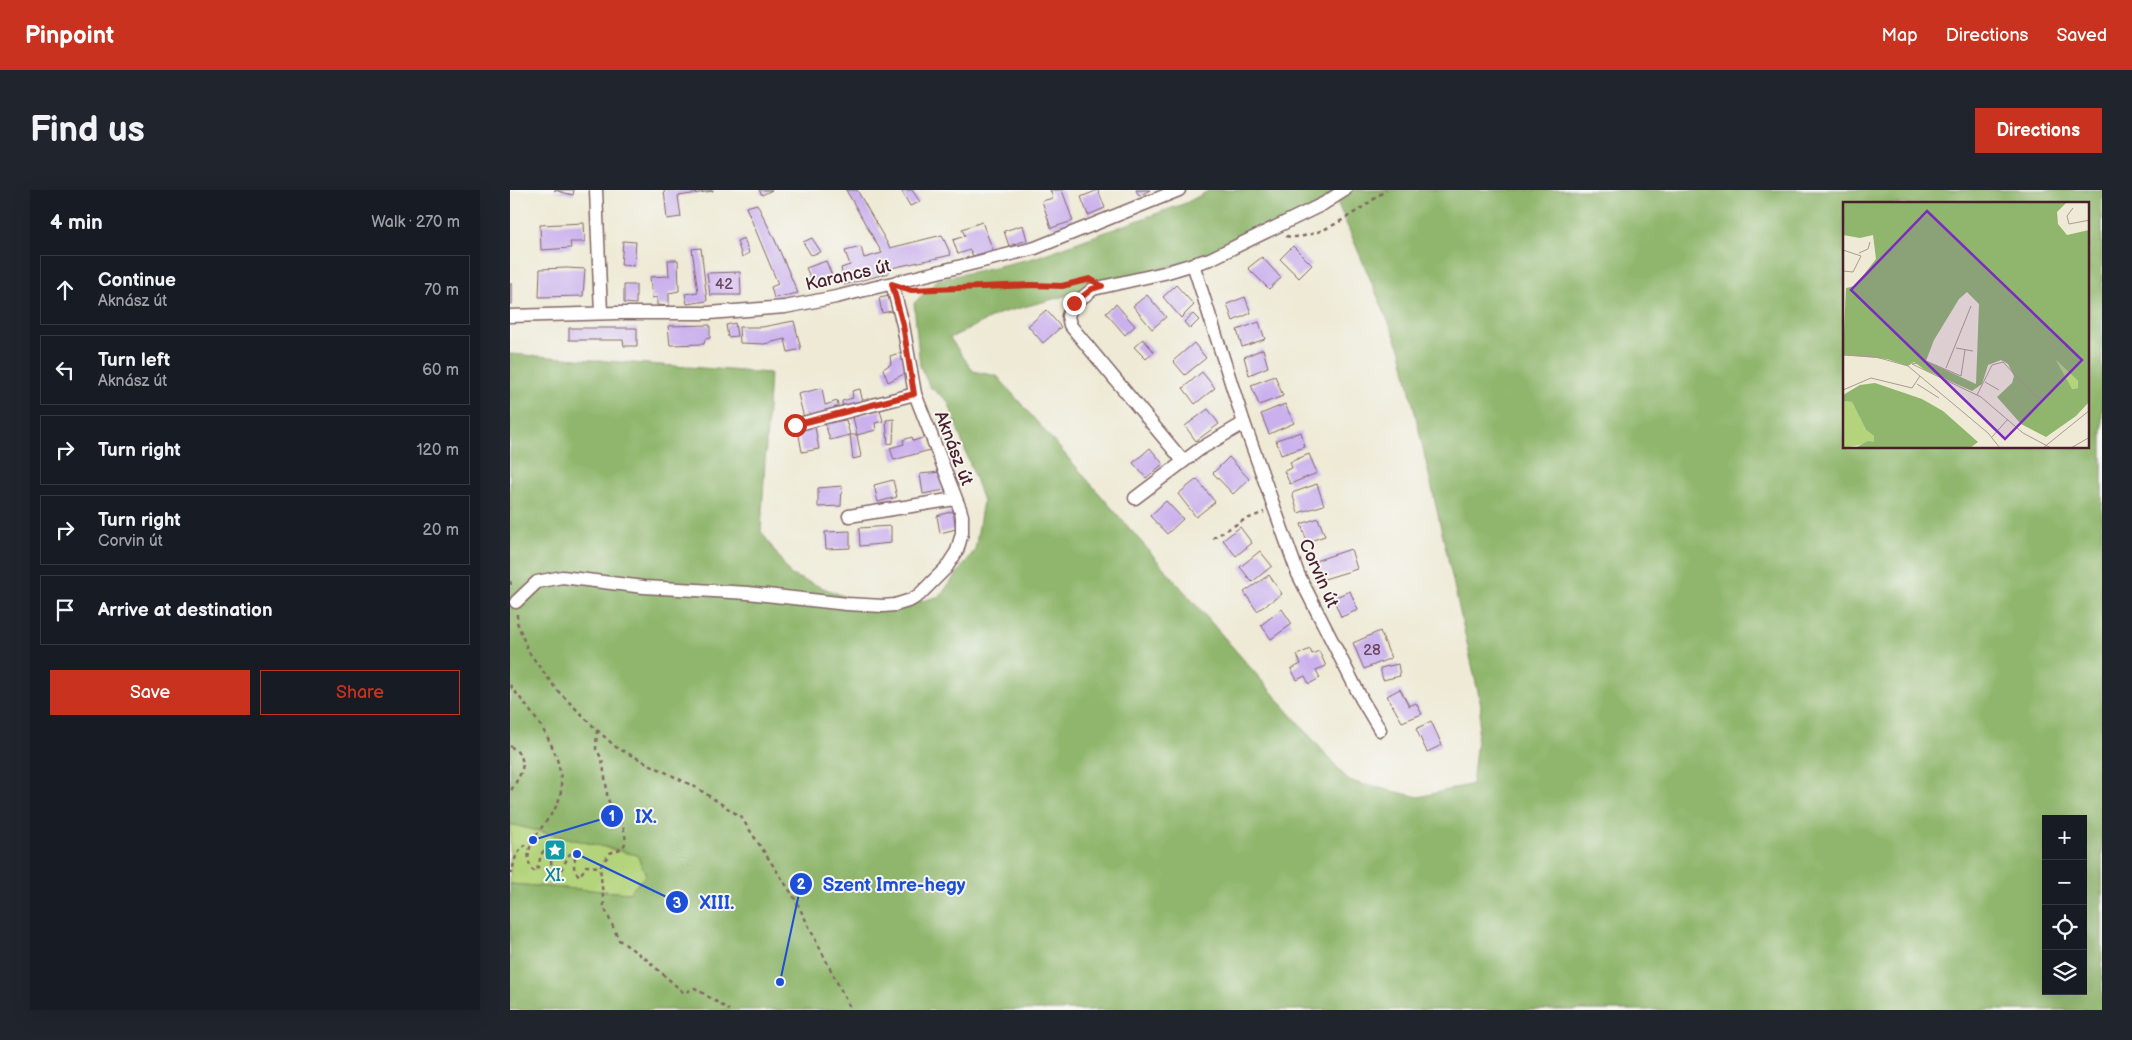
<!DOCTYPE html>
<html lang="en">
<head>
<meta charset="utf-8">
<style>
	:root { --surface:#171b24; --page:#20242c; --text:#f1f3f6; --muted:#9ea1a6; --line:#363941; --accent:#c8321e }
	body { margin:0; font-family:"Balsamiq Sans",sans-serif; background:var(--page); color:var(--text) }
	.controls { position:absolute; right:15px; bottom:15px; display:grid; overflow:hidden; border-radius:0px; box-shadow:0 5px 20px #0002 }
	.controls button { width:45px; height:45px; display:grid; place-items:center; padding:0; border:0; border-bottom:1px solid var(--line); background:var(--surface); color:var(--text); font:25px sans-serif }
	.stop { position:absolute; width:15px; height:15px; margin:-11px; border:4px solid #c8321e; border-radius:50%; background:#fff }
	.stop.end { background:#c8321e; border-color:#fff; box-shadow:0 1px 5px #0008 }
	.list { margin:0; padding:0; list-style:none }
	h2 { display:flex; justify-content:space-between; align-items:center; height:65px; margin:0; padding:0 20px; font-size:21px }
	h2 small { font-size:16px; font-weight:400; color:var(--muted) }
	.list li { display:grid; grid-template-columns:32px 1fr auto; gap:15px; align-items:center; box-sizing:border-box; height:70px; margin:0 10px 10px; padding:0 10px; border:1px solid var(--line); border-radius:0px }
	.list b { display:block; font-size:19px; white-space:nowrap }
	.list p { margin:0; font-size:16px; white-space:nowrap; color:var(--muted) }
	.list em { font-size:16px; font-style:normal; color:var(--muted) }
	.actions { display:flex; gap:10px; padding:15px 20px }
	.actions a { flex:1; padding:11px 0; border:1px solid var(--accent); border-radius:0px; text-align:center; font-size:18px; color:var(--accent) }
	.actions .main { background:var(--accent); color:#fff }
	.icon { flex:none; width:28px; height:28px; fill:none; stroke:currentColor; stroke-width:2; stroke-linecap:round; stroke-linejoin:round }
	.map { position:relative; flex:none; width:1592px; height:820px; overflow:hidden; border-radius:0px }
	header { display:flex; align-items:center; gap:30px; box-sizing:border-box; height:70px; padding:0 25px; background:var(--accent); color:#fff }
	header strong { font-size:24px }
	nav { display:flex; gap:28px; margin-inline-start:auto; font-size:18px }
	.intro { display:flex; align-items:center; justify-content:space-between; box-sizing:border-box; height:120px; padding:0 30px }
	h1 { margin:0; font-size:35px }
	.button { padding:12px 22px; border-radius:0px; background:var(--accent); color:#fff; font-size:18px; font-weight:700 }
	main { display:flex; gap:30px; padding:0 30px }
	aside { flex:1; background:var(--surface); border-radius:0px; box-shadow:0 5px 20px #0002 }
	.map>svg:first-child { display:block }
	.green { fill:#b4d47c; stroke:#7f7a54 }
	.forest { fill:#8fb66c; stroke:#6c6a4c; fill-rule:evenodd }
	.building { fill:#cab1ed }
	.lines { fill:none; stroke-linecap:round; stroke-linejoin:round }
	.minor-casing { stroke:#836666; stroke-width:15 }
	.path { stroke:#836666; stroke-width:2.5; stroke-dasharray:4 4; stroke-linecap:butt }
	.minor { stroke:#fff; stroke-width:12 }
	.route { stroke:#c8321e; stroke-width:6 }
	.labels { text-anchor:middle; stroke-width:4; stroke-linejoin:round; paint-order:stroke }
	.number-label { font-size:15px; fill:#6a445c }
	.street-label { font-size:18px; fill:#4a1f2b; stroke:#f6f6f2 }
	.culture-label { font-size:18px; fill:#0d838f; stroke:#f6f6f2 }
	.inset-road { fill:none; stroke:#ac9991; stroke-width:1 }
	.view { fill:#7b2cbf; fill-opacity:0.15; stroke:#7b2cbf; stroke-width:2.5 }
	.inset-edge { fill:none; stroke:#4a1f2b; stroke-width:2.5 }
	.leader { fill:none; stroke:#1d4ed8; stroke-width:2 }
	.callout-dot { fill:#1d4ed8; stroke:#f6f6f2; stroke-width:2 }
	.mark-label { font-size:15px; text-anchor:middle; font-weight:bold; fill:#fff }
	.callout-label { font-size:19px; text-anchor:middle; font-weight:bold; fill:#1d4ed8; stroke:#f6f6f2; stroke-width:4; stroke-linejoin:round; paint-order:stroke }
</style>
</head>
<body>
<header>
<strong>Pinpoint</strong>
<nav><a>Map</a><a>Directions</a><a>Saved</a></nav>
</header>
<div class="intro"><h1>Find us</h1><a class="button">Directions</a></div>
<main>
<aside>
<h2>4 min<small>Walk · 270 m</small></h2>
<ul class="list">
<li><svg class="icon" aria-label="ahead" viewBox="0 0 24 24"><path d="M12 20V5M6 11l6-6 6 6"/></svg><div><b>Continue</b><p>Aknász út</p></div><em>70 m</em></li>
<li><svg class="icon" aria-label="left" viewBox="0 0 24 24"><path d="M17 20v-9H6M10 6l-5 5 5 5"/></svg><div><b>Turn left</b><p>Aknász út</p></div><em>60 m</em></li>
<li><svg class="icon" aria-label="right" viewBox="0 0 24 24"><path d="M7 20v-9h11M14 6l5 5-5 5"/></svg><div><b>Turn right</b></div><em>120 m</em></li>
<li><svg class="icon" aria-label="right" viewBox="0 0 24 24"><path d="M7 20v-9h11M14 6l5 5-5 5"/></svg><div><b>Turn right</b><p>Corvin út</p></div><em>20 m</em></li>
<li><svg class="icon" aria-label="arrive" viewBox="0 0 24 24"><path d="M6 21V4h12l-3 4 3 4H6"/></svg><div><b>Arrive at destination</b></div></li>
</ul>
<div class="actions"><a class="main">Save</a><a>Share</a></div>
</aside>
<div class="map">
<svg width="1592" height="820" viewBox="0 0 1592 820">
	<rect width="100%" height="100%" fill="#f6f6f2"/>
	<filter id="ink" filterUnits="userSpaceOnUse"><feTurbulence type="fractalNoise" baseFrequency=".02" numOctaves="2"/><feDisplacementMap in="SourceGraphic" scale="10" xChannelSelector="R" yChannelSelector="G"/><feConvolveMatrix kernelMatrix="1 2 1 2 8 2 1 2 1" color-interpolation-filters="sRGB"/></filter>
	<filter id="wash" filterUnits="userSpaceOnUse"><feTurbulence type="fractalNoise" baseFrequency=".0096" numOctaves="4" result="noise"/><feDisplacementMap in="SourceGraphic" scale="20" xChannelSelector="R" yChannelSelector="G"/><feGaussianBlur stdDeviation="1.12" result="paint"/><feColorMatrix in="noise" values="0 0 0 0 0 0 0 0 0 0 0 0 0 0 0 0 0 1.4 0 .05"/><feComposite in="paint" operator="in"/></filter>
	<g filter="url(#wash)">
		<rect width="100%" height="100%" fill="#eeead5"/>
		<polygon class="green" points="0,634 127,665 137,685 119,703 0,694"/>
		<path class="forest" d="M700,0h892v820h-1592v-126l119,9 17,-18 -9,-20 -127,-31v-470l260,19 -9,158 30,44 92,37 57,-16 35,-46 8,-49 -35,-100 -18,-14 -10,-21 -6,-63 23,-23 97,-22 152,-55zM825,7l66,154 80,354 -9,79 -53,13 -70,-16 -352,-405 -24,-5 -23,-33 51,-25 101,-27 134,-39zM1334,14h244v244h-244zM1536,629h37v172h-37z"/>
		<g id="blocks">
			<g class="building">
				<polygon points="44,0 64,0 63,5"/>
				<polygon points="154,0 203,0 203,1 168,6 171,27 157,29"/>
				<polygon points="249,0 262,0 252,5"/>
				<polygon points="336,0 347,0 380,58 432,45 441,65 377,79 379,83 334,95 331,78 340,75 335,61 351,57 354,68 372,63"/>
				<polygon points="391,0 402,0 410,12 400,16"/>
				<polygon points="540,0 552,0 563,31 541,38 532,11 543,8"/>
				<polygon points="588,0 595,18 578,25 571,7"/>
				<polygon points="626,0 640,0 629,6"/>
				<polygon points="247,14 264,48 288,103 264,108 261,97 268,94 236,17"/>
				<polygon points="472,32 483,60 463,66 460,60 448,64 443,50 455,46 452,39"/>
				<polygon points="74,33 75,52 60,52 61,58 31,60 30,35"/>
				<polygon points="513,35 517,50 499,56 494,41"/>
				<polygon points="234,48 239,63 232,67 227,51"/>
				<polygon points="302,48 311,62 301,65 293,52"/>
				<polygon points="113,51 126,52 124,76 111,75"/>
				<polygon points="783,56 802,75 789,88 770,69"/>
				<polygon points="191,58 197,111 177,114 175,104 188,102 182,59"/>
				<polygon points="752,67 771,88 759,99 738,78"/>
				<polygon points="158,70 168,70 169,101 159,103 159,116 147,115 147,107 142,108 140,87 159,86"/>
				<polygon points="316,71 323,88 304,96 296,78"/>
				<polygon points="57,78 75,79 73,106 29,107 30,79"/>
				<polygon points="230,82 231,105 200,105 197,83"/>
				<rect x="0" y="94" width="2" height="20"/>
				<polygon points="114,95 126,95 126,114 114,113"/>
				<polygon points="666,95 684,115 671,128 653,107"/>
				<polygon points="637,105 656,127 642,139 623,116"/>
				<polygon points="380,106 382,121 372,123 369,108"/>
				<polygon points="735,107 741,123 723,131 717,114"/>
				<polygon points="606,114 625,136 615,145 596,123"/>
				<polygon points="536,120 551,137 533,153 518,136"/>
				<polygon points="683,124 689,130 680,139 674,132"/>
				<polygon points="284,131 291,159 278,162 275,149 254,154 230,153 229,137 252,137"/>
				<polygon points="749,132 755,149 732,157 727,140"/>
				<polygon points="225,133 227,146 218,147 216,135"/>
				<polygon points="200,135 200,148 195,149 194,154 160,155 158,136"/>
				<polygon points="59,138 127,138 127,156 114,156 113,150 59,150"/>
				<polygon points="633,149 644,162 636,169 624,157"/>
				<polygon points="684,153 696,168 675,185 663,171"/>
				<polygon points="753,159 758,177 739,185 734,167"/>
				<polygon points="392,162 396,183 378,192 373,179 381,174 380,166"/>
				<polygon points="692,182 705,198 685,214 673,198"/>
				<polygon points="765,186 773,206 749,215 741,195"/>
				<polygon points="312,198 315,215 327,211 329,220 294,228 288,204"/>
				<polygon points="350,199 353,213 333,219 332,211 343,208 342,201"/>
				<polygon points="775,214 784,233 759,244 751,224"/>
				<polygon points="698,219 709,234 686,251 675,236"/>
				<polygon points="370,220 373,231 365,233 366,240 347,245 343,227"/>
				<polygon points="384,229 383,253 378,254 376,230"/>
				<polygon points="336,230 340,245 320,250 315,233"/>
				<polygon points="305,237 309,259 292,262 288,240"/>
				<polygon points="791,242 795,257 771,265 766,250"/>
				<polygon points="340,245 347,245 351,267 343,269"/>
				<polygon points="402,247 403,251 416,247 420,260 384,270 380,258 394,254 393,250"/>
				<polygon points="640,258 653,274 636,288 623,273"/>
				<polygon points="799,264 807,283 780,294 774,281 782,278 780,272"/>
				<polygon points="719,267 739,289 723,304 703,283"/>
				<polygon points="431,282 435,300 413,304 410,284"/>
				<polygon points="687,289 705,312 686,327 668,304"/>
				<polygon points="383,290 387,307 368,312 364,295"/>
				<polygon points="807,294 814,315 788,323 782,303"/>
				<polygon points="332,296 331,316 308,317 308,298"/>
				<polygon points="656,311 673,329 657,344 640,326"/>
				<polygon points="443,321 446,339 430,343 427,326"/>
				<polygon points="808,328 815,346 797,352 791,334"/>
				<polygon points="381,336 381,353 350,356 349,338"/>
				<polygon points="730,337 742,353 726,366 713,350"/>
				<polygon points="340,341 340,358 316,359 315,342"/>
				<polygon points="841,359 847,379 811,390 805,371"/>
				<polygon points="750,361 762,376 742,392 730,377"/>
				<polygon points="759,385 772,404 747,421 734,402"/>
				<polygon points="840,401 848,420 831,427 823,408"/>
				<polygon points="772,419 782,434 761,449 751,435"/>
				<polygon points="870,441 881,468 854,479 843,453"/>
				<polygon points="800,459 802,464 809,461 816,476 806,480 810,488 799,494 795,486 787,490 781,479 791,474 787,465"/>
				<polygon points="888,474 890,486 873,490 870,478"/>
				<polygon points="890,499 899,516 906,513 912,524 892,532 877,506"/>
				<polygon points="921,531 932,555 917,562 906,539"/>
			</g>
		</g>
	</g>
	<g filter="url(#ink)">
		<use href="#blocks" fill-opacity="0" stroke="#836666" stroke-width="1"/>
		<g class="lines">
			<g class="minor-casing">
				<g id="minor">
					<polyline points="86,0 91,123"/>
					<polyline points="683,74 734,233 788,384 852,510 870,540"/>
					<polyline points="0,126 107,123 199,123 275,117 326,107 525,58 669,0"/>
					<polyline points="285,235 405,204"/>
					<polyline points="673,271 560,135 558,126 562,116 583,99 654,83 700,69 813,14 835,0"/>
					<polyline points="625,308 690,259 734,233"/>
					<polyline points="339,326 445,309"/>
					<polyline points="6,412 27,392 52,387 134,397 238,403 337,414 373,416 385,415 401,410 409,405 436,378 447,361 452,343 452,326 450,319 405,204 393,135 382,94"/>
				</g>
			</g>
			<g class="path">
				<path d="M776,46c30,7 76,-28 100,-46"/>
				<polyline points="414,99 522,95 552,96 572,91"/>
				<polyline points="703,348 732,331 754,322"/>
				<polyline points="0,391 2,399"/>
				<polyline points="7,424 7,432 18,461 46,499 87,540 107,558 187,598 231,627 284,707 341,820"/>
				<path d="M0,495c24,31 53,63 51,105 -2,30 -43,48 -30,79l5,3c6,-12 1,-20 16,-27h2c-3,12 -6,22 4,31l11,-21 5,-4 3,1c-3,9 -6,18 3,24l6,-10 14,1"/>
				<polyline points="87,540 86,559 92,569 97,600 97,607 104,624 113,635 116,651 113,658 100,663 90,677 94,717 109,750 136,769 174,803 185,798 219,820"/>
				<path d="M0,556c22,14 11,28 0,46"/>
				<path d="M0,681l2,2c3,-17 4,-22 19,-32"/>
			</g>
			<use href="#minor" class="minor"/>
		</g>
	</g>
	<g class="lines" filter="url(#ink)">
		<polyline class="route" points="285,235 404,204 393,135 382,94 401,100 522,95 552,96 580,89 592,96 582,99 564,113"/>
	</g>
	<defs>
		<g id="sight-square" transform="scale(1.125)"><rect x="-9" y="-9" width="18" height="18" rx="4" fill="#0f9aa8" stroke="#f6f6f2"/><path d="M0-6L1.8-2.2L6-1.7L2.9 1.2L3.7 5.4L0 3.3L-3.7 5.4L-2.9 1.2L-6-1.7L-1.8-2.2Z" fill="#fff"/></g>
	</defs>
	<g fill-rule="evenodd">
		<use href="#sight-square" x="45" y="660"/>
	</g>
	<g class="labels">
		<g class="number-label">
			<text x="214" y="99">42</text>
			<text x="862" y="465">28</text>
		</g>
		<g class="street-label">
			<text transform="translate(338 85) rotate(-13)" y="6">Karancs út</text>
			<text transform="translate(444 258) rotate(69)" y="6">Aknász út</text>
			<text transform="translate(809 383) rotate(66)" y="6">Corvin út</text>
		</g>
		<g class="culture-label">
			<text x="45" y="691">XI.</text>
		</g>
	</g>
	<g transform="translate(1333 12)">
		<rect width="246" height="246" fill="#eeead5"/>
		<path d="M213,158l22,21 1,7 -8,1zM0,199l9,1 14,28 8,6v6l-30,6z" fill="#b4d47c"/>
		<path d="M0,0h224l-10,10 1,12 9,11 22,-5v172l-13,14 -30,21 -25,-13 -24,-27 15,-14 2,-7 -6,-12 -7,-4 -13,5 -6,19 -10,7 -47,-21 -11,-8 -6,4 -21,-7 -44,-4 3,-67 9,-2 21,-27 -3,-24 -13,3 -17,-3zM124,90l12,12 -3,80 -50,-23 8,-21 25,-41zM213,158l22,21v7l-6,1zM32,181l47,16 21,12 35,31 -8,6h-115l13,-7 6,1v-6l-8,-6 -14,-28 -9,-1v-6l17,-10z" fill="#8fb66c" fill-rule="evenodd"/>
		<path class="inset-road" d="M230,6l-6,8 2,8 21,-4M0,48l18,6 -8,16 -10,-1M16,51l9,-4 2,-7M113,146l17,3M122,148l-4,26 -35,-15 -14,3 69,33 42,36 28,15M0,153l33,2 32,9 80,67 12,15M103,166l25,-62M142,180l14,8M74,182l22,14M0,188l28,-12 41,10 8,-12M134,193l15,-30 11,-3 33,35 7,2M149,235l16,-18M200,246l47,-38M228,246l19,-11"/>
		<path class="view" d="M84,9l155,149 -77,79 -154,-149z"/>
		<rect width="246" height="246" class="inset-edge"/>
	</g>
	<path class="leader" d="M23 650L102 626M270 792L291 694M67 664L167 712"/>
	<g class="callout-dot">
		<circle cx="23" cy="650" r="5"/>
		<circle cx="270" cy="792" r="5"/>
		<circle cx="67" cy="664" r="5"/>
		<circle cx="102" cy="626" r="12"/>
		<circle cx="291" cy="694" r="12"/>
		<circle cx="167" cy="712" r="12"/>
	</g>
	<g class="mark-label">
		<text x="102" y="631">1</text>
		<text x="291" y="699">2</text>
		<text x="167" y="718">3</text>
	</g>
	<g class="callout-label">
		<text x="136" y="633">IX.</text>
		<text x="384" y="701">Szent Imre-hegy</text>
		<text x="207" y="719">XIII.</text>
	</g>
</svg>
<div class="controls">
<button>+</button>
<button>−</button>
<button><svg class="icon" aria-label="locate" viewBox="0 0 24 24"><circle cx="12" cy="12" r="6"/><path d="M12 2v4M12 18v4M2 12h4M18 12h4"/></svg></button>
<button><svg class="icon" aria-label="layers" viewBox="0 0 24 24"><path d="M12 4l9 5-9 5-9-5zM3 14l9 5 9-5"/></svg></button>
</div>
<div class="stop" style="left:285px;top:235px"></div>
<div class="stop end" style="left:564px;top:113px"></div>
</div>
</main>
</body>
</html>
